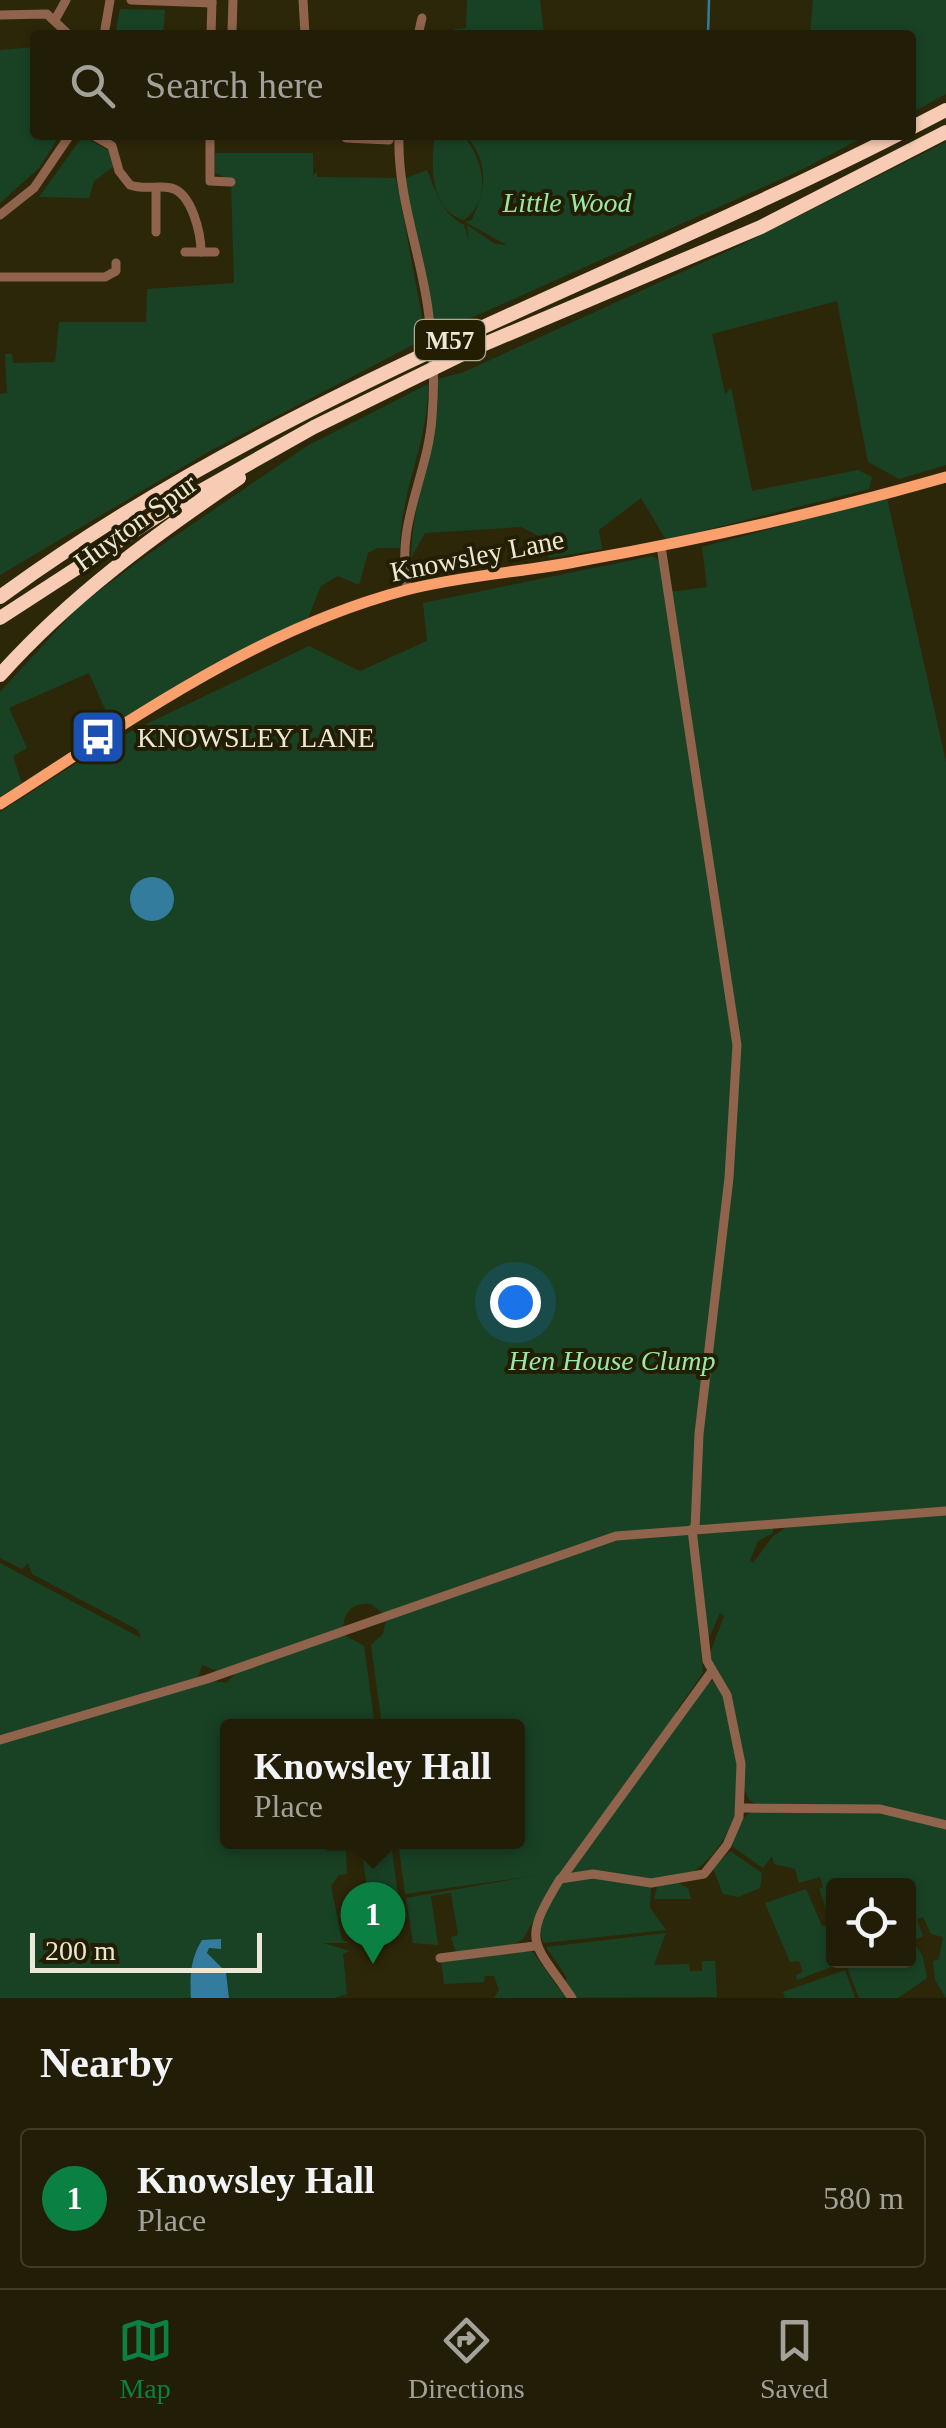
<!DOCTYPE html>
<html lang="en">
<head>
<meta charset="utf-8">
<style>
	:root { --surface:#221d07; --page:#2a2611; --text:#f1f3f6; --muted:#a2a29b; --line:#3f3b28; --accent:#0b8043 }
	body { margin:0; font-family:"Times New Roman",serif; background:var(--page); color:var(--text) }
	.controls { position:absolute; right:30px; bottom:30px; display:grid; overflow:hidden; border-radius:10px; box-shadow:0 2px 8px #0004 }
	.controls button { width:90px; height:90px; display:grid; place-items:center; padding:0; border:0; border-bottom:2px solid var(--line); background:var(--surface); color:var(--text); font:50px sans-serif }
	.scale { position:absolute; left:30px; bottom:25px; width:232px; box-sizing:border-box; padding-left:10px; border:5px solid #ece8d7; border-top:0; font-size:28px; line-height:35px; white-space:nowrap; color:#ece8d7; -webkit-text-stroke:8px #231d01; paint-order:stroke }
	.you { position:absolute; left:515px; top:1302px; width:35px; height:35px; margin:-25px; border:8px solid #fff; border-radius:50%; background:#1a73e8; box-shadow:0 0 0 15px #1a73e833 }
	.badge { display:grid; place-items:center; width:65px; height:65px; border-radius:50%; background:var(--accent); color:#fff; font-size:32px; font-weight:700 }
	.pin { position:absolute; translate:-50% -82px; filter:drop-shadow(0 2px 5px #0008) }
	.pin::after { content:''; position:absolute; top:52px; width:35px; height:30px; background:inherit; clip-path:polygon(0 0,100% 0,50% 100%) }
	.popup { position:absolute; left:220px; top:1719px; width:305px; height:130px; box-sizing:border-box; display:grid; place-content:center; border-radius:10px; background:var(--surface); filter:drop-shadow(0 2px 8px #0005); font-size:32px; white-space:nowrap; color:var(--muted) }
	.popup b { font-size:38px; color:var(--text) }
	.popup::after { content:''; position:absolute; left:50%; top:100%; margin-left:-20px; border:20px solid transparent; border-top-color:var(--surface) }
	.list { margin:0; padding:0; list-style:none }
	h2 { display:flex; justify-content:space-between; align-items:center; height:130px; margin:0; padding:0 40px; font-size:42px }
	h2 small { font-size:32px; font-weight:400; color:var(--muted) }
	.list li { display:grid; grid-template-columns:65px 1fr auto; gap:30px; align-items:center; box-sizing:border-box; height:140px; margin:0 20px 20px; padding:0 20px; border:2px solid var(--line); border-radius:10px }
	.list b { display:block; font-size:38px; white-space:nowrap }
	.list p { margin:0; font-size:32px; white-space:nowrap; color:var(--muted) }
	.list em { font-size:32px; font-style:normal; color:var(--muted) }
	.icon { flex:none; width:55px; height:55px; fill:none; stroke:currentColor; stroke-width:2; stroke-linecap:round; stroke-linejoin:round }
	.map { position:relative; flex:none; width:946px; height:1998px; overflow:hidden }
	.search { position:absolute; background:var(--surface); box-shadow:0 2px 8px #0004; left:30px; right:30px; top:30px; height:110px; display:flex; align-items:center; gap:25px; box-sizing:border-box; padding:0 35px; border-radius:10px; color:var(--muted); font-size:38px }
	.sheet { height:290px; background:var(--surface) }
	nav { display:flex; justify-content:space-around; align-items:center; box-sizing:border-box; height:140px; border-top:2px solid var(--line); background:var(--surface); font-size:28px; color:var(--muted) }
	nav a { display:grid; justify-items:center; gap:5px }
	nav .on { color:var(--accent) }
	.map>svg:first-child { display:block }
	.green { fill:#194225; fill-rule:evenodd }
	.water { fill:#337c9e }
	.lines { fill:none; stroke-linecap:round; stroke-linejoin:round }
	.stream { stroke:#337c9e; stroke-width:2.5 }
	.minor { stroke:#90644c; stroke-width:9 }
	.major { stroke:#faa06d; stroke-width:11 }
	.highway { stroke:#f8ccb4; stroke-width:14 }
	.labels { text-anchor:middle; stroke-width:8; stroke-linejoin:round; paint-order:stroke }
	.shield { fill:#231d01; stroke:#b0ab97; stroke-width:2.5 }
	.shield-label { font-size:25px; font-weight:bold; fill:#ece8d7 }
	.park-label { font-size:28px; font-style:italic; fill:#97e8a9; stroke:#231d01 }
	.street-label { font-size:28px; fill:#ece8d7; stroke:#231d01 }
	.poi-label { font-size:28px; fill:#ece8d7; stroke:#231d01; text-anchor:start }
</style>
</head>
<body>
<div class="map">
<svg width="946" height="1998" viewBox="0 0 946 1998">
	<rect width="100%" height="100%" fill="#2d2709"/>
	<g class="green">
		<polygon points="467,0 540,0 544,35 454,35 454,29 466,28"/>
		<polygon points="813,0 946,0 946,94 911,113 911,35 810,35"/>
		<polygon points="120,9 165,10 163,35 115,35"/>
		<polygon points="35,47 35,135 60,135 39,168 0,203 0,50"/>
		<path d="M435,135h28c20,24 30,63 1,85 -35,-10 -33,-56 -29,-85z"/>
		<path d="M466,135h402l-71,37 -364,163 -30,-156 24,-9c8,20 15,44 37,55l5,16 -2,-16 28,19 12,1 -42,-23 7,-2c14,-33 18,-56 -6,-85z"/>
		<polygon points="86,138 109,151 113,167 94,181 89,198 39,197 80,140"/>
		<path d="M946,142v323l-47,14 -31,-17 -31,-161 -125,33 13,60 6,-6 21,103 106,-21 14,7 -3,12 -203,51 -25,-42 -42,32 3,19 -53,9 -10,-22 -18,-9 -96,6 -14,25c1,-67 30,-110 27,-179l26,-7 275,-126z"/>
		<polygon points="215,153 313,153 313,175 317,172 317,177 396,178 426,338 208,452 0,575 0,394 7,393 5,354 12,354 13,363 55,362 59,322 146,322 147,289 234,283 231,180 215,173"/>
		<path d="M428,384c1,57 -28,107 -28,164h-22l-10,5 -9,32 -21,-9 -17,10 -13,32 -118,59 -77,50 -24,-54 -80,35 18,40 -14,8 9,27 -22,14v-105l80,-87 66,-49 161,-110z"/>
		<path d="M887,498l59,264v746l-173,17v8l-15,8 -8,19 3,3 20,-27 14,-9 159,-13v484l-11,-18 -2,-19 6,-2 4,-22 -12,-3 -8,-17 -6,2 6,17 -10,5 10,16 4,21 -29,20h-39l-12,-31 4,-4 -6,-2 63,-1v-74h-74l-1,43 -14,-40 4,-2 -3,-10 -21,6 -4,-14 -21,-5 -2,-8 -9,12 -30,-21c-1,-20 10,-34 30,-39l-14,-8 -6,-13c-11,45 -25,72 -66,95l11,6 3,11h-37l3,-12 -6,1 -1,20 16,22 -123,13 -4,-14 6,-29 -22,39 -8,5v6l18,2 26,37 8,-11 -21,-31 120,-14 -12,32 35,-1 1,7h12v-10h13l2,36 -223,1 5,-8 -5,-14h-9l-1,6 -40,2 -3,-23 15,-8 -5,-16 7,-2 -7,-42 -20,3 7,49 -25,-2 -7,-45 127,-22 -128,18 -7,-52h120v-116h-136l-11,-81 12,-11 3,-15 243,-89 -245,84 -13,-10c-18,-2 -27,7 -28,25l-126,42 -15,-6 -4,13 28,5 11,-11 106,-38 21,12 11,80h-147v116h114l-17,9h21l1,23 -8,1 -8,11 11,54 8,3h-27l27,8 -7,3 4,40 -12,4h-106l-3,-26 -19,-18 1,-6 -6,-8 -10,58h-192v-435l141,75 -3,-8 -106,-56 -4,-11 -6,6 -22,-11v-746l113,-72 196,-94 51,25 67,-30 -4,-38 229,-47 10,6 9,30 36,-5 -5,-40zM693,1568l15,72 12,-27 4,3 -14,37 5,28 -8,1 -28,32 -3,-3 27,-38z"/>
		<polygon points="360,1842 391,1842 398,1895 369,1898"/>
		<polygon points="730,1851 762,1873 760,1888 738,1897 723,1894 713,1868"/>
		<polygon points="806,1889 822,1926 828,1925 834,1960 842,1963 797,1980 796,1975 803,1972 799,1961 790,1962 765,1903"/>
		<polygon points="845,1970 855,1998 785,1998 783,1992"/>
	</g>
	<g class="water">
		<circle cx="152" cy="899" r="22"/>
		<path d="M221,1939v10l-12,-1 -2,5 19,19 3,26h-38c-1,-22 -1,-38 11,-58z"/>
	</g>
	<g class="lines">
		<polyline class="stream" points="708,35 709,0"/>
		<g class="minor">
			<polyline points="131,0 212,3"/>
			<polyline points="303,0 305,35"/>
			<polyline points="0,15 47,14 69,35"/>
			<polyline points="56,18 66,0"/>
			<polyline points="232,31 233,0"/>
			<polyline points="104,35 110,0"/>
			<polyline points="211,35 212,0"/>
			<polyline points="418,35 422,18"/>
			<path d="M93,135l19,11 7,25 11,14c14,5 27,0 41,3 21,5 30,46 30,64"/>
			<polyline points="210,135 210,181 231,182"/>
			<path d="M399,135c-2,61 21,115 29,174 5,34 7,73 4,108 -4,60 -38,107 -24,173"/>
			<polyline points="346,138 389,140"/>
			<polyline points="156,188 156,232"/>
			<polyline points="0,215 34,188 70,135"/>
			<polyline points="185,252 215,252"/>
			<polyline points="0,277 105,277 116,271 116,263"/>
			<polyline points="661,546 737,1045 729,1178 699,1434 695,1529"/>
			<polyline points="0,1740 207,1679 616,1536 946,1511"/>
			<polyline points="742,1808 880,1809 946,1825"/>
			<polyline points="561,1879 712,1671"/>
			<polyline points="440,1958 535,1946"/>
			<path d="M572,1998c-40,-58 -51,-55 -12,-119l33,-5 58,9 53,-9 23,-29 12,-28 2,-53 -14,-69 -20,-34 -15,-132"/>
		</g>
		<path class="major" d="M0,804c130,-83 255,-174 406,-214 58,-15 120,-18 179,-30 122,-22 242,-49 361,-83"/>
		<g class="highway">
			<polyline points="911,128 946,110"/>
			<path d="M0,597c274,-201 597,-310 897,-462"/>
			<polyline points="0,618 165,511 314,427 475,348 761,227 946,132"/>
			<path d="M0,675c70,-78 153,-139 239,-197"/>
		</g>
	</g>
	<defs>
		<g id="bus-square" transform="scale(2.875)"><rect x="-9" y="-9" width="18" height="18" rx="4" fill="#1a4fb4" stroke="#231d01"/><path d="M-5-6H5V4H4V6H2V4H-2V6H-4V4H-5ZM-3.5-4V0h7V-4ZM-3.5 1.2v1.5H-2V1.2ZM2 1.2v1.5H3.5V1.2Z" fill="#fff"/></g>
	</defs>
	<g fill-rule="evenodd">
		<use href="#bus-square" x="98" y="737"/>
	</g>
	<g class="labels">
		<rect class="shield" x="415" y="320" width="70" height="40" rx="8"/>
		<g class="shield-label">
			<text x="450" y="349">M57</text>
		</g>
		<g class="park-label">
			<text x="567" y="212">Little Wood</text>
			<text x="612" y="1370">Hen House Clump</text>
		</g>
		<g class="street-label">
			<text transform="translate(135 522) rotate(-36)" y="10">Huyton Spur</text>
			<text transform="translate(477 555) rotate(-11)" y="10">Knowsley Lane</text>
		</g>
		<g class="poi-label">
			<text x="137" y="747">KNOWSLEY LANE</text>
		</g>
	</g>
</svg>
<div class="controls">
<button><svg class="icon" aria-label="locate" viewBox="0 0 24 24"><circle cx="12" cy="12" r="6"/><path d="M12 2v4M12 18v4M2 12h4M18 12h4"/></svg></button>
</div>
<div class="scale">200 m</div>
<div class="you"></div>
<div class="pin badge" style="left:373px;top:1964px">1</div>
<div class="popup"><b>Knowsley Hall</b>Place</div>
<div class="search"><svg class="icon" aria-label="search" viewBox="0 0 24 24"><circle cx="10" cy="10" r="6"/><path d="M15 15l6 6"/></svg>Search here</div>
</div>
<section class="sheet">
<h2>Nearby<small></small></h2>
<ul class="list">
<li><span class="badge">1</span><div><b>Knowsley Hall</b><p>Place</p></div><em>580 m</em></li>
</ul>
</section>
<nav>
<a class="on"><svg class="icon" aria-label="map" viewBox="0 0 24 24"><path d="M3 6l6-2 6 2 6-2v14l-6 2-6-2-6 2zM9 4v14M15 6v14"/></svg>Map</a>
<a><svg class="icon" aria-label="directions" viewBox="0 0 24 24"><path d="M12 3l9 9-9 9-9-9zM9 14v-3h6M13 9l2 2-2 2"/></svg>Directions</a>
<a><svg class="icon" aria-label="saved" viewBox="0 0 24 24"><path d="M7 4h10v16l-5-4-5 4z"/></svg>Saved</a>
</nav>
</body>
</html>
